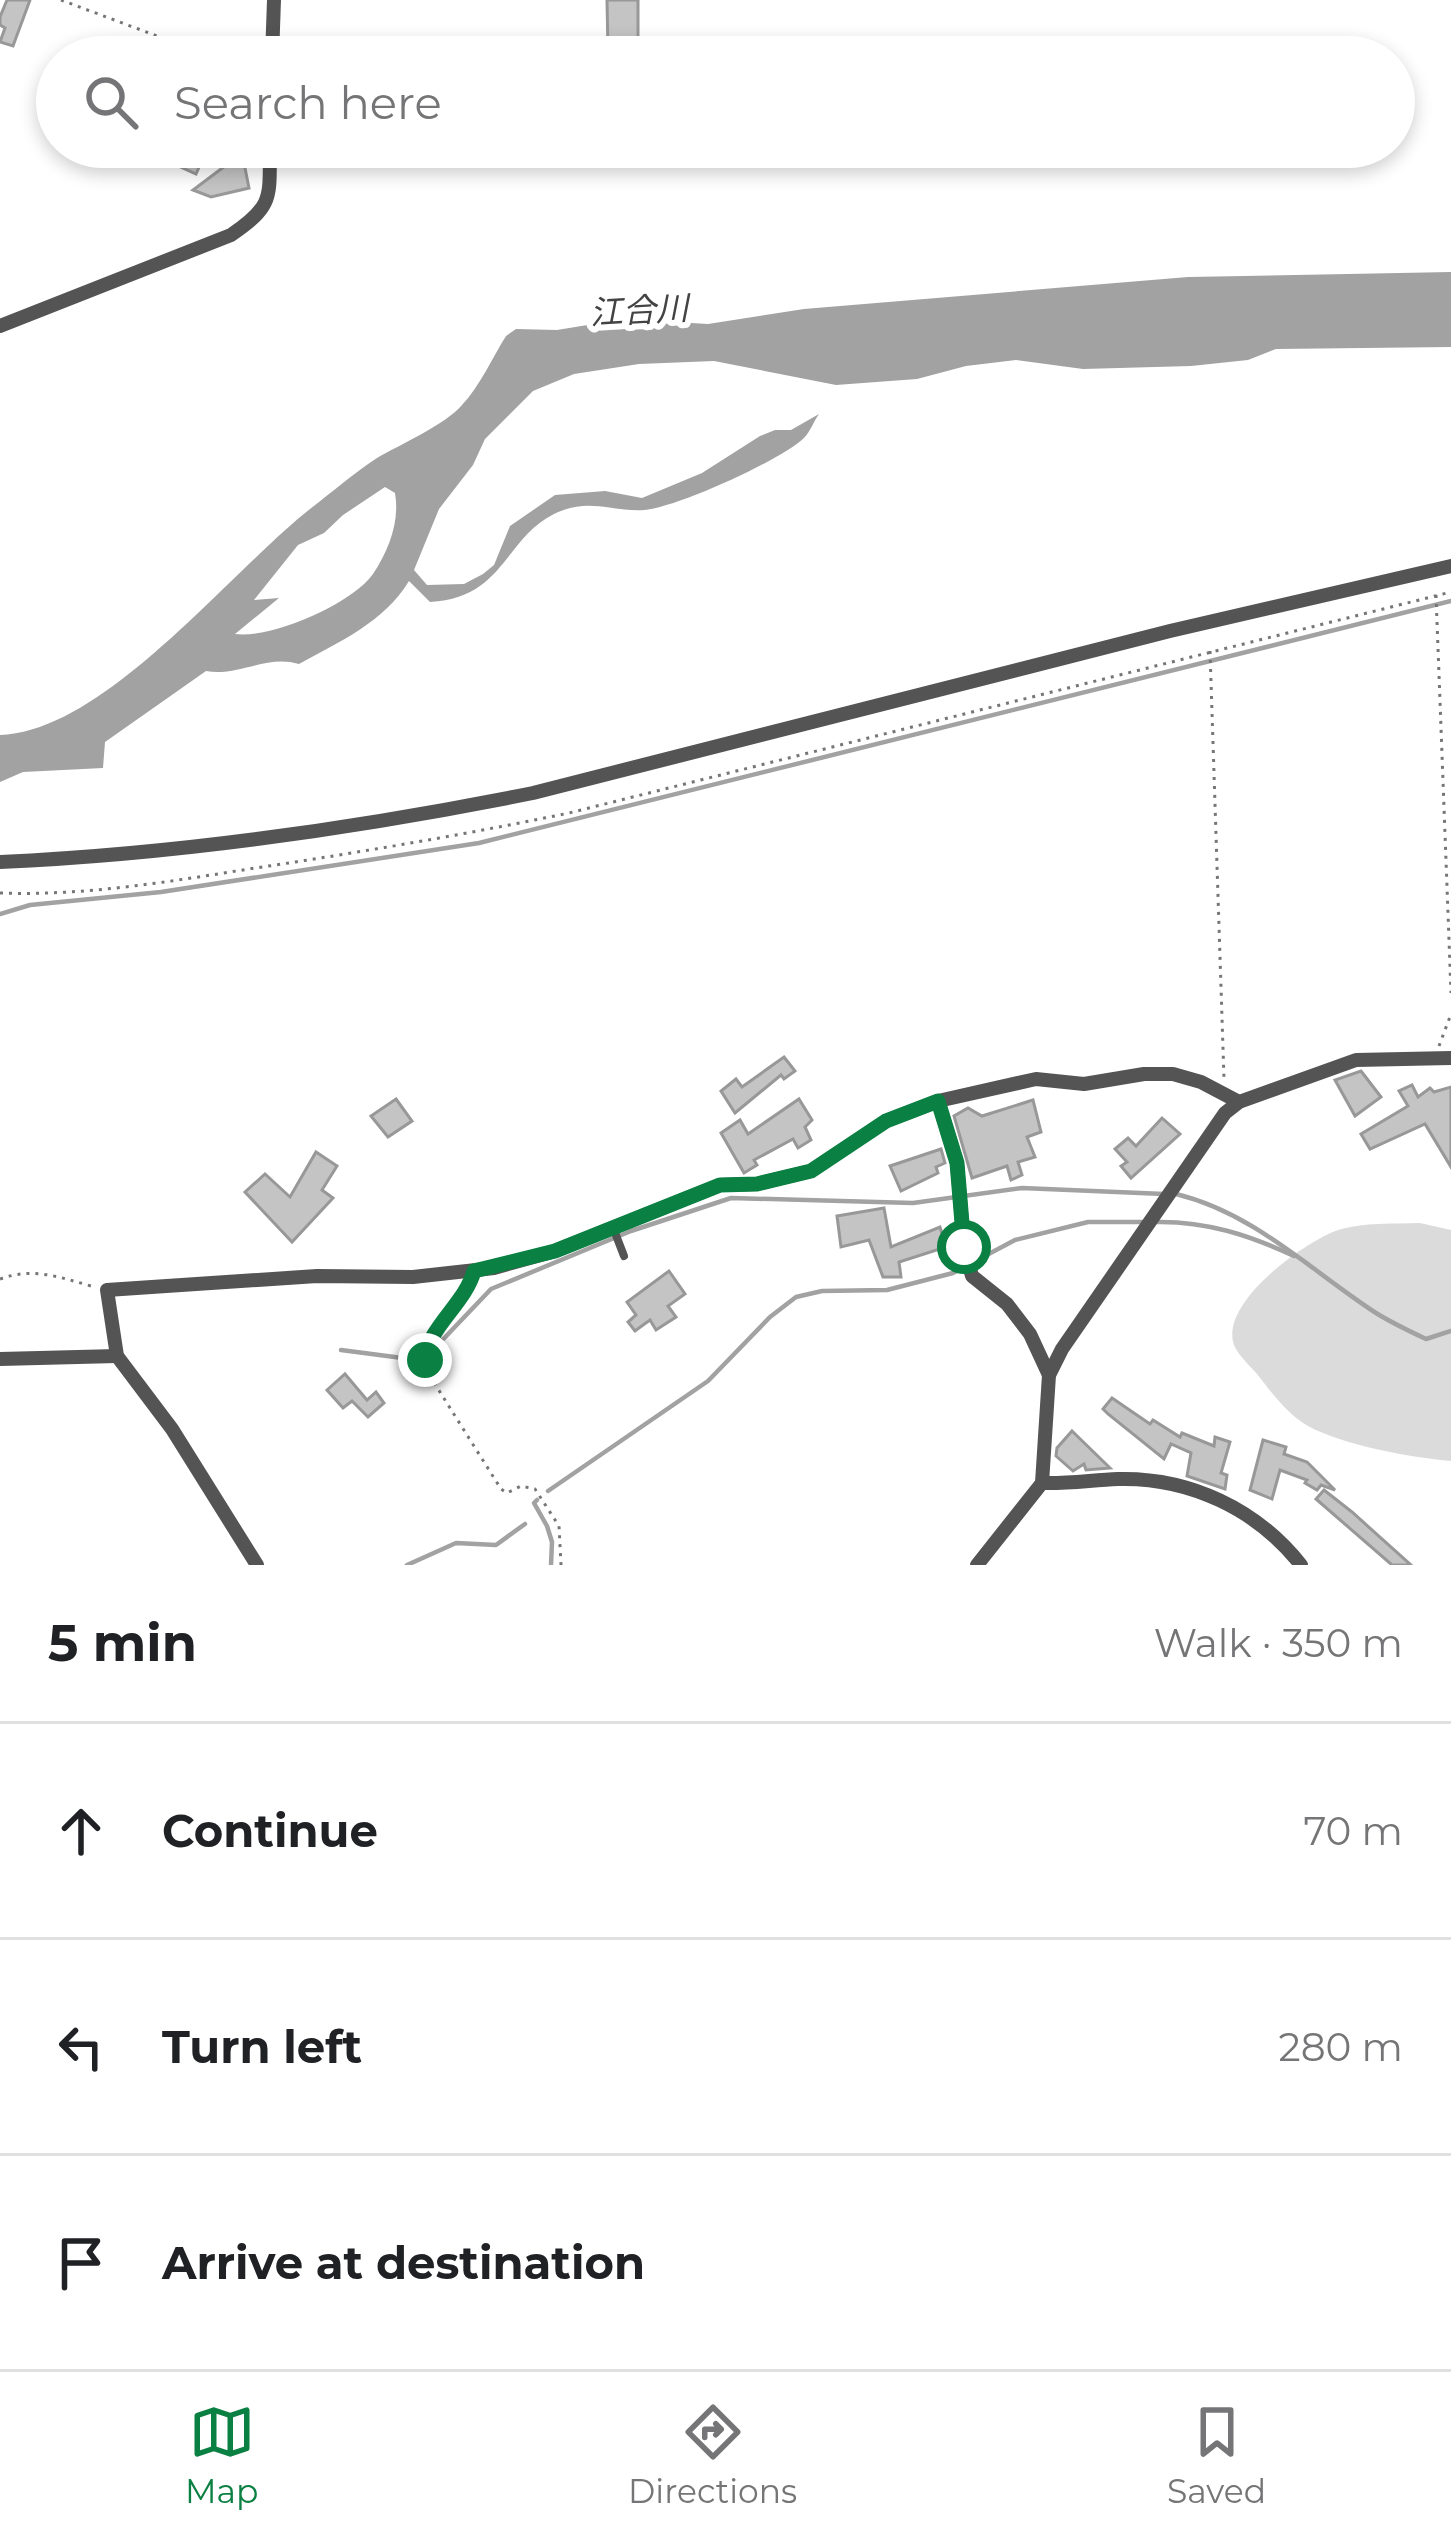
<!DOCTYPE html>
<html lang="en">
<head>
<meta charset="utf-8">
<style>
	:root { --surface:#fff; --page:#f2f2f2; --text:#202124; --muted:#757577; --line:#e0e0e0; --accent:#0b8043 }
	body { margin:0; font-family:Montserrat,"Noto Sans JP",sans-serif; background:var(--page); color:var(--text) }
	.stop { position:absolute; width:36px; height:36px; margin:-27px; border:9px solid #0b8043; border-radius:50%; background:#fff }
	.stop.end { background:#0b8043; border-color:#fff; box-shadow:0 3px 12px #0008 }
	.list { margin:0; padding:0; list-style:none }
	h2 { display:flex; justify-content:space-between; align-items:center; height:156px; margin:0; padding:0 48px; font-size:51px }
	h2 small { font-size:39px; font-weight:400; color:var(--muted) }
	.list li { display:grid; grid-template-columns:78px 1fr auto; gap:36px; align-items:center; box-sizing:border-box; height:216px; padding:0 48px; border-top:3px solid var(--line) }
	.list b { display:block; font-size:45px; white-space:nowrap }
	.list em { font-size:39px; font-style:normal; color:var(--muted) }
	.icon { flex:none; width:66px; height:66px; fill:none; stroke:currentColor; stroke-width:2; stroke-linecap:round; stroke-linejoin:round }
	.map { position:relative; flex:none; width:1451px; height:1565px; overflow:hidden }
	.search { position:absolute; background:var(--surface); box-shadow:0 6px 18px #0003; left:36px; right:36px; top:36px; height:132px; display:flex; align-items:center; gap:30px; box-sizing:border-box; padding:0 42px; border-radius:66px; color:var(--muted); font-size:45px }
	.sheet { height:804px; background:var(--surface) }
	nav { display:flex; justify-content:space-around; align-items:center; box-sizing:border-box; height:168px; border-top:3px solid var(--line); background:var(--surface); font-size:33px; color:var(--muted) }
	nav a { display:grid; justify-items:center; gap:6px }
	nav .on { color:var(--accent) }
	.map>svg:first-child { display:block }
	.green { fill:#dbdbdb }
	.water { fill:#a2a2a2; fill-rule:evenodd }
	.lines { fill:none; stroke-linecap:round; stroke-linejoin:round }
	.stream { stroke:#a2a2a2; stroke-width:4.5 }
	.building { fill:#c4c4c4; stroke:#989898; stroke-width:3 }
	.path { stroke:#767676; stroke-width:3; stroke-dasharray:3 6; stroke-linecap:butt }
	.service { stroke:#545454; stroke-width:8 }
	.minor { stroke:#545454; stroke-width:14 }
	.route { stroke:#0b8043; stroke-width:15 }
	.labels { text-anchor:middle; stroke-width:12; stroke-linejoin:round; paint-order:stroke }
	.water-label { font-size:33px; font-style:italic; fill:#434343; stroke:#fff }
</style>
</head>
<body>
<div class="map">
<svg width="1451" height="1565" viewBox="0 0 1451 1565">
	<rect width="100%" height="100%" fill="#fff"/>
	<path class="green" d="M1420,1223l31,7v231c-41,-4 -106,-15 -143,-35 -20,-11 -37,-34 -51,-52 -7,-8 -19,-19 -23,-29 -15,-42 70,-103 104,-115 26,-8 56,-6 82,-7z"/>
	<path class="water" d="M1451,272v75l-175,2 -28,11 -57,6 -108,3 -67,-9 -50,6 -49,13 -81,6 -122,-24 -75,3 -65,10 -41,17 -48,48 -12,26 -34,44 -25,61 13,15 37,-1 19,-10 11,-9 16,-39 45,-31 50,-4 37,7 60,-25 58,-37 15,-6h16l28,-16c-5,7 -9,18 -15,24 -23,22 -128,70 -160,72 -34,2 -55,-13 -90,4 -50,25 -50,84 -124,88l-21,-21c-25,41 -68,60 -110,83 -32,-10 -61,13 -93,7l-101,71 -2,26 -80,4 -23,10v-47c108,-4 234,-170 319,-233 19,-15 38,-31 58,-44 24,-14 68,-33 85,-53 18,-19 30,-47 44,-69l10,-7 41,1 67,-11 84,5 96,-15 384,-32zM385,487l10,6c5,28 -6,57 -22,81 -21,30 -102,65 -138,60l44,-36 -25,2 44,-55 26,-12 19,-18z"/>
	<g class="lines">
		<g class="stream">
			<polyline points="0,914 30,905 161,892 479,843 1451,601"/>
			<path d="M1176,1194c78,19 134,76 200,119 16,10 33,18 50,26l25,-8"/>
			<path d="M1156,1222c50,-1 93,13 138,34"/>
			<polyline points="341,1350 410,1359 431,1352 491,1289 631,1231 731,1198 913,1203 1022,1188 1164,1194"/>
			<polyline points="548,1491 708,1381 770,1317 796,1297 822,1291 887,1290 953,1273 1015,1240 1088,1222 1144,1222"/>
			<polyline points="537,1500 534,1503 547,1526 552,1542 551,1565"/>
			<polyline points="407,1565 456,1543 496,1545 525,1524"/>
		</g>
	</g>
	<g class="building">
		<polygon points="7,0 30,0 13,46 0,42 5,28 0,25 0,17"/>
		<polygon points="607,0 638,0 638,39 608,52"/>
		<polygon points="167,147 208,147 196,174 163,159"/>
		<polygon points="244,163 249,188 211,197 193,190 225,166"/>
		<polygon points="784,1057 795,1071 784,1079 781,1075 735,1113 721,1091 736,1079 742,1087"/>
		<polygon points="1361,1071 1381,1097 1355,1116 1335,1080"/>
		<polygon points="1412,1085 1418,1097 1430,1088 1434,1092 1451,1087 1451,1167 1425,1124 1370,1149 1361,1134 1408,1106 1399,1091"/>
		<polygon points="396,1099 412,1121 388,1137 371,1116"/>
		<polygon points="799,1099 812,1120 805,1127 811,1140 798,1148 793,1139 754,1160 757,1165 744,1173 721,1133 740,1120 748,1134"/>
		<polygon points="1033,1100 1041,1132 1027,1137 1035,1157 1018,1162 1022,1175 1011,1180 1007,1166 972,1178 954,1116 968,1108 982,1116"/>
		<polygon points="1162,1118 1180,1134 1131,1178 1121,1166 1127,1162 1115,1149 1128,1138 1136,1146"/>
		<polygon points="941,1149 945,1163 936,1167 938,1173 901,1191 890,1166"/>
		<polygon points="316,1152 337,1166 322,1190 333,1198 292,1242 245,1192 265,1174 290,1197"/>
		<polygon points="884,1208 891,1247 940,1227 946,1247 899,1262 901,1277 883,1277 869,1240 841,1247 837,1216"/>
		<polygon points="669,1271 685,1294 668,1306 676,1317 656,1330 650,1320 635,1331 628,1322 636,1315 627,1302"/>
		<polygon points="345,1374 367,1400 376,1392 384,1403 368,1417 352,1401 343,1408 327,1390"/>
		<polygon points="1112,1398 1150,1424 1153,1420 1180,1437 1182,1433 1214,1446 1215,1437 1230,1442 1221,1473 1227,1475 1225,1489 1187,1476 1191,1453 1171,1444 1164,1459 1108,1414 1103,1409"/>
		<polygon points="1072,1431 1110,1468 1086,1470 1084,1464 1073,1471 1056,1456 1057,1448"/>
		<polygon points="1263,1440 1286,1447 1284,1454 1307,1462 1335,1490 1321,1485 1317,1490 1305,1483 1307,1480 1280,1470 1272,1499 1250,1490"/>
		<polygon points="1324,1490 1352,1512 1411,1565 1392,1565 1316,1499"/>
	</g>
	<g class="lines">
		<g class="path">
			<polyline points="61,0 213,57"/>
			<polyline points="1436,595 1451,993"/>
			<polyline points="1210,651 1224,1079"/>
			<path d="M0,893c83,3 167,-11 249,-24 107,-16 214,-34 320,-56l882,-221"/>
			<polyline points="1439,1046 1451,1014"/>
			<path d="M0,1279c33,-12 59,-2 91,7"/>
			<polyline points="471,1282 426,1347 425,1360 428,1373 501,1489 507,1493 521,1486 535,1489 559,1526 561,1565"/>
		</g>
		<polyline class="service" points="614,1230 624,1256"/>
		<g class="minor">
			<polyline points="272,57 274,0"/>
			<path d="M0,326l231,-91c44,-30 38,-38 39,-88"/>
			<path d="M0,862c179,-8 358,-34 533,-69l637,-162 281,-65"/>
			<polyline points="938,1101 957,1163 964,1247 972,1276 1007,1304 1030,1334 1049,1375"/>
			<polyline points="0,1359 117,1356"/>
			<path d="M1042,1483c26,1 50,-3 76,-4 71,-2 139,30 183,86"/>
			<polyline points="257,1565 172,1429 117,1356 107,1290 317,1276 413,1277 494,1268 555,1251 720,1185 757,1184 811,1171 886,1121 938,1101 1036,1079 1084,1084 1144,1074 1173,1074 1201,1082 1239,1102"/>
			<polyline points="977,1565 1042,1483 1049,1375 1062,1349 1225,1113 1239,1102 1356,1060 1451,1058"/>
		</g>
	</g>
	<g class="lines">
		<path class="route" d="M425,1360c3,-33 40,-56 49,-89l81,-20 165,-66 37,-1 54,-13 75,-50 52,-20 19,62 7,84"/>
	</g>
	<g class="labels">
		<g class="water-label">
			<text transform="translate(639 310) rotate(-3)" y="12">江合川</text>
		</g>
	</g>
</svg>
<div class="stop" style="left:964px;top:1247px"></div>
<div class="stop end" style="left:425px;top:1360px"></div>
<div class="search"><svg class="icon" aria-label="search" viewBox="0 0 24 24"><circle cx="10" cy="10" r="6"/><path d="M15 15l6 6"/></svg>Search here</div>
</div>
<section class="sheet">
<h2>5 min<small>Walk · 350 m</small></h2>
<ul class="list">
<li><svg class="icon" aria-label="ahead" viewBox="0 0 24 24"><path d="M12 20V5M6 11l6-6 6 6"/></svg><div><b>Continue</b></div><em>70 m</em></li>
<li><svg class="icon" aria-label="left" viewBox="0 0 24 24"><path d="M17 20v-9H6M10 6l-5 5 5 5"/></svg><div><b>Turn left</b></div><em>280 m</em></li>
<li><svg class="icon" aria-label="arrive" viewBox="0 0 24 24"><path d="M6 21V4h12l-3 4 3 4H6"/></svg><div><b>Arrive at destination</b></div></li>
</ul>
</section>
<nav>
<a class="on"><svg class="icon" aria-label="map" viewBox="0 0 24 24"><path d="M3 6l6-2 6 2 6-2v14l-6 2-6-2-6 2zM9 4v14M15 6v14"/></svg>Map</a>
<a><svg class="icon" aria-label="directions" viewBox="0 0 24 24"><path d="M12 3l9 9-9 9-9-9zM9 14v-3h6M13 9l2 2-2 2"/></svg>Directions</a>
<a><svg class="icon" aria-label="saved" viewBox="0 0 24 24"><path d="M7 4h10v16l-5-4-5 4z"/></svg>Saved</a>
</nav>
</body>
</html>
